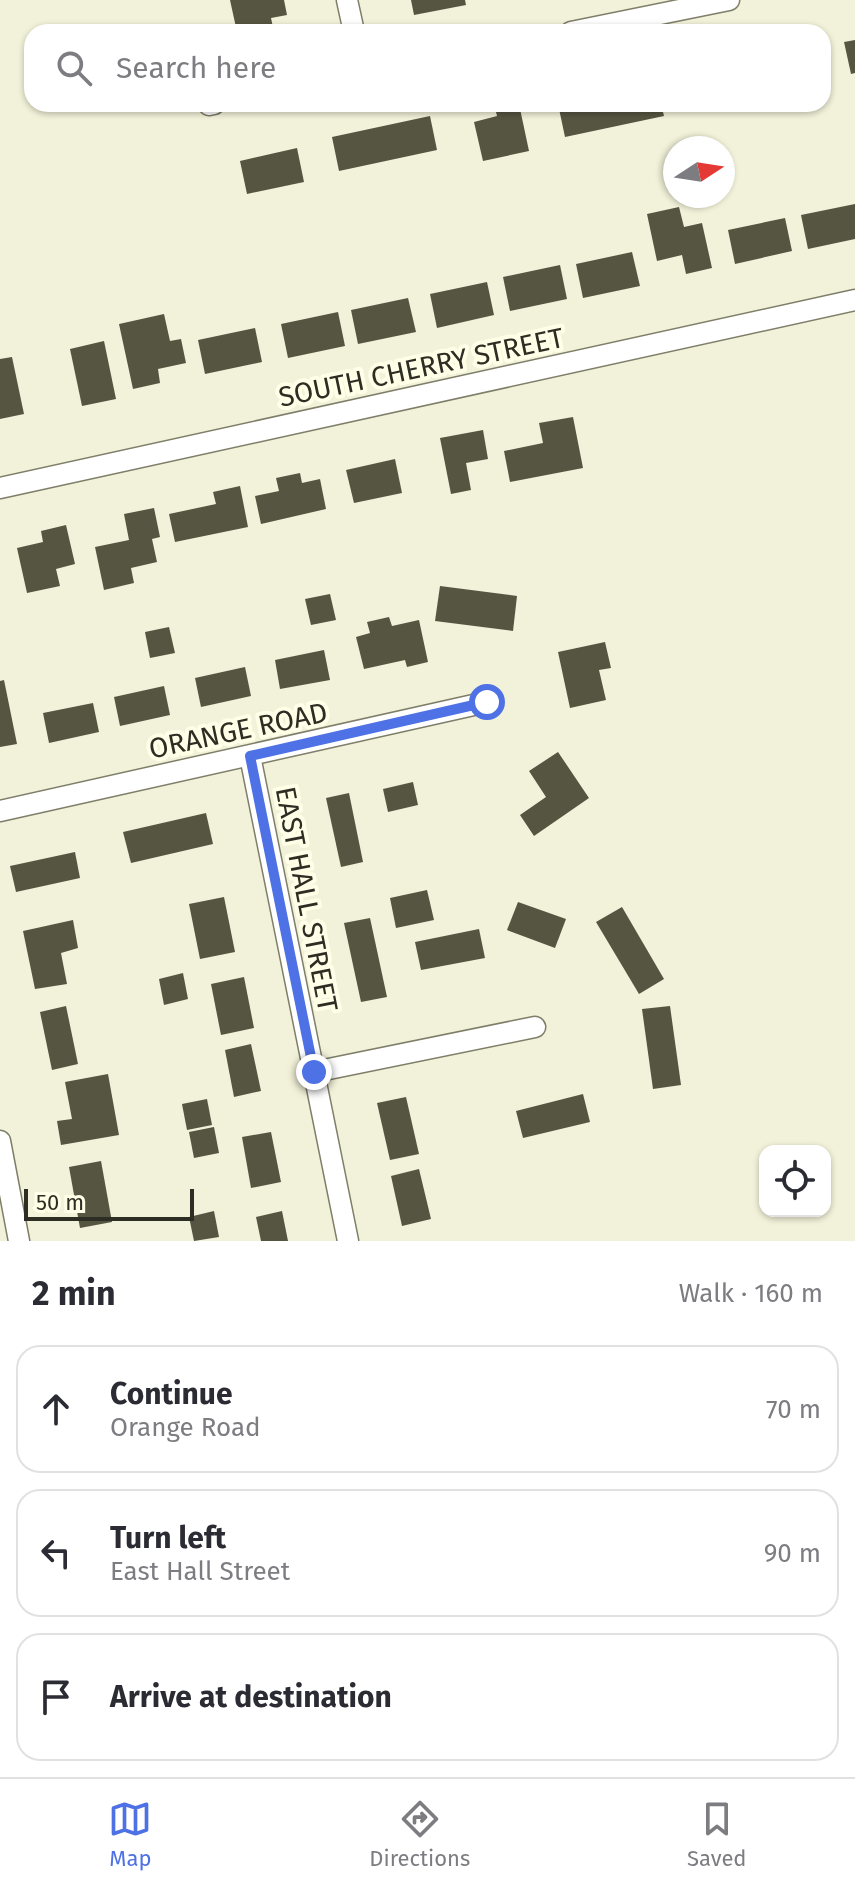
<!DOCTYPE html>
<html lang="en">
<head>
<meta charset="utf-8">
<style>
	:root { --surface:#fff; --page:#f7f7f7; --text:#2b2b33; --muted:#7c7c81; --line:#e1e1e2; --accent:#4e71e5 }
	body { margin:0; font-family:"Fira Sans",sans-serif; background:var(--page); color:var(--text) }
	.controls { position:absolute; right:24px; bottom:24px; display:grid; overflow:hidden; border-radius:16px; box-shadow:0 2px 6px #0004 }
	.controls button { width:72px; height:72px; display:grid; place-items:center; padding:0; border:0; border-bottom:2px solid var(--line); background:var(--surface); color:var(--text); font:40px sans-serif }
	.compass { position:absolute; left:663px; top:136px; width:72px; height:72px; border-radius:50%; background:var(--surface); box-shadow:0 2px 6px #0004; rotate:78deg }
	.scale { position:absolute; left:24px; bottom:20px; width:170px; box-sizing:border-box; padding-left:8px; border:4px solid #2d2d24; border-top:0; font-size:22px; line-height:28px; white-space:nowrap; color:#2d2d24; -webkit-text-stroke:6px #fffee6; paint-order:stroke }
	.stop { position:absolute; width:24px; height:24px; margin:-18px; border:6px solid #4e71e5; border-radius:50%; background:#fff }
	.stop.end { background:#4e71e5; border-color:#fff; box-shadow:0 2px 8px #0008 }
	.list { margin:0; padding:0; list-style:none }
	h2 { display:flex; justify-content:space-between; align-items:center; height:104px; margin:0; padding:0 32px; font-size:34px }
	h2 small { font-size:26px; font-weight:400; color:var(--muted) }
	.list li { display:grid; grid-template-columns:52px 1fr auto; gap:24px; align-items:center; box-sizing:border-box; height:128px; margin:0 16px 16px; padding:0 16px; border:2px solid var(--line); border-radius:24px }
	.list b { display:block; font-size:30px; white-space:nowrap }
	.list p { margin:0; font-size:26px; white-space:nowrap; color:var(--muted) }
	.list em { font-size:26px; font-style:normal; color:var(--muted) }
	.icon { flex:none; width:44px; height:44px; fill:none; stroke:currentColor; stroke-width:2; stroke-linecap:round; stroke-linejoin:round }
	.map { position:relative; flex:none; width:855px; height:1241px; overflow:hidden }
	.search { position:absolute; background:var(--surface); box-shadow:0 2px 6px #0004; left:24px; right:24px; top:24px; height:88px; display:flex; align-items:center; gap:20px; box-sizing:border-box; padding:0 28px; border-radius:24px; color:var(--muted); font-size:30px }
	.sheet { height:536px; background:var(--surface) }
	nav { display:flex; justify-content:space-around; align-items:center; box-sizing:border-box; height:112px; border-top:2px solid var(--line); background:var(--surface); font-size:22px; color:var(--muted) }
	nav a { display:grid; justify-items:center; gap:4px }
	nav .on { color:var(--accent) }
	.map>svg:first-child { display:block }
	.building { fill:#565541 }
	.lines { fill:none; stroke-linecap:round; stroke-linejoin:round }
	.minor-casing { stroke:#7f7e69; stroke-width:23 }
	.minor { stroke:#fff; stroke-width:20 }
	.route { stroke:#4e71e5; stroke-width:10 }
	.labels { text-anchor:middle; stroke-width:8; stroke-linejoin:round; paint-order:stroke }
	.street-label { font-size:28px; fill:#2d2d24; stroke:#fffee6 }
</style>
</head>
<body>
<div class="map">
<svg width="855" height="1241" viewBox="0 0 855 1241">
	<rect width="100%" height="100%" fill="#f2f1d9"/>
	<g class="building">
		<polygon points="230,0 284,0 287,15 271,18 274,32 237,32"/>
		<polygon points="411,0 465,0 466,5 414,15"/>
		<polygon points="855,40 855,73 851,74 844,42"/>
		<polygon points="823,54 831,88 823,90"/>
		<polygon points="494,104 519,104 529,151 483,161 474,122 497,116"/>
		<polygon points="558,104 661,104 664,116 565,137"/>
		<polygon points="430,116 437,150 339,171 332,137"/>
		<polygon points="297,148 304,182 247,194 240,161"/>
		<polygon points="855,204 855,239 808,249 801,215"/>
		<polygon points="679,207 684,227 702,223 712,268 686,274 682,255 657,261 647,214"/>
		<polygon points="785,218 792,251 735,264 728,230"/>
		<polygon points="632,252 640,286 583,298 576,264"/>
		<polygon points="560,265 567,299 510,311 503,277"/>
		<polygon points="487,282 494,315 437,328 430,294"/>
		<polygon points="408,298 416,332 358,344 351,310"/>
		<polygon points="338,312 345,346 288,358 281,324"/>
		<polygon points="164,314 170,341 181,339 186,363 158,369 160,383 133,389 119,324"/>
		<polygon points="255,328 262,362 205,374 198,340"/>
		<polygon points="104,341 116,399 82,406 70,349"/>
		<polygon points="12,357 24,414 0,419 0,359"/>
		<polygon points="573,417 583,468 510,482 504,451 543,443 539,423"/>
		<polygon points="483,430 488,459 466,463 471,490 451,494 440,438"/>
		<polygon points="395,459 402,493 354,503 346,470"/>
		<polygon points="300,473 302,483 320,479 326,509 261,524 255,496 279,491 276,478"/>
		<polygon points="240,486 248,527 175,542 169,514 216,504 213,492"/>
		<polygon points="154,508 160,537 152,539 157,562 131,568 134,583 104,590 95,547 129,540 124,514"/>
		<polygon points="66,525 75,564 56,569 60,586 27,593 17,548 43,542 41,531"/>
		<polygon points="440,586 517,596 513,631 435,621"/>
		<polygon points="330,594 336,620 311,625 305,599"/>
		<polygon points="389,617 392,626 419,620 428,662 407,667 405,660 364,669 356,637 370,633 367,622"/>
		<polygon points="169,627 175,653 150,658 145,632"/>
		<polygon points="605,642 611,668 599,670 606,700 570,708 558,652"/>
		<polygon points="324,650 330,680 280,689 275,660"/>
		<polygon points="245,667 251,696 201,707 195,678"/>
		<polygon points="4,680 17,744 0,747 0,681"/>
		<polygon points="164,686 170,715 120,726 114,697"/>
		<polygon points="93,703 99,732 49,743 43,713"/>
		<polygon points="558,752 589,798 534,836 520,815 546,797 529,771"/>
		<polygon points="413,782 418,805 388,812 383,789"/>
		<polygon points="349,793 363,862 341,867 326,798"/>
		<polygon points="206,813 213,844 131,863 123,832"/>
		<polygon points="75,852 80,878 16,892 10,866"/>
		<polygon points="427,890 434,920 396,928 390,898"/>
		<polygon points="224,897 235,952 200,959 189,904"/>
		<polygon points="518,902 566,919 555,948 507,930"/>
		<polygon points="622,907 664,979 639,994 596,922"/>
		<polygon points="370,918 387,997 361,1002 344,923"/>
		<polygon points="73,920 78,948 61,953 67,984 35,989 23,931"/>
		<polygon points="479,929 485,958 421,970 415,942"/>
		<polygon points="183,973 188,999 164,1005 159,979"/>
		<polygon points="244,977 254,1028 221,1035 211,984"/>
		<polygon points="66,1006 78,1064 52,1070 40,1012"/>
		<polygon points="670,1006 681,1085 653,1089 642,1009"/>
		<polygon points="251,1044 261,1091 234,1097 225,1050"/>
		<polygon points="108,1074 119,1135 61,1145 57,1121 72,1119 65,1082"/>
		<polygon points="583,1094 590,1122 523,1138 516,1111"/>
		<polygon points="406,1097 419,1154 390,1160 377,1103"/>
		<polygon points="207,1099 212,1125 187,1130 182,1104"/>
		<polygon points="214,1127 219,1153 194,1158 189,1132"/>
		<polygon points="271,1132 281,1182 251,1188 242,1137"/>
		<polygon points="101,1161 112,1222 80,1228 69,1167"/>
		<polygon points="419,1169 431,1219 402,1226 391,1176"/>
		<polygon points="214,1211 219,1237 194,1241 189,1217"/>
		<polygon points="282,1211 288,1241 261,1241 256,1217"/>
	</g>
	<g class="lines">
		<g class="minor-casing">
			<g id="minor">
				<polyline points="347,0 354,32"/>
				<polyline points="571,32 729,0"/>
				<polyline points="209,105 214,104"/>
				<polyline points="0,488 855,300"/>
				<polyline points="250,756 348,1241"/>
				<polyline points="0,811 487,702"/>
				<polyline points="314,1072 535,1027"/>
				<polyline points="0,1141 19,1241"/>
			</g>
		</g>
		<use href="#minor" class="minor"/>
	</g>
	<g class="lines">
		<polyline class="route" points="314,1072 250,756 487,702"/>
	</g>
	<g class="labels">
		<g class="street-label">
			<text transform="translate(421 367) rotate(-12)" y="10">SOUTH CHERRY STREET</text>
			<text transform="translate(238 730) rotate(-12)" y="10">ORANGE ROAD</text>
			<text transform="translate(307 899) rotate(79)" y="10">EAST HALL STREET</text>
		</g>
	</g>
</svg>
<div class="controls">
<button><svg class="icon" aria-label="locate" viewBox="0 0 24 24"><circle cx="12" cy="12" r="6"/><path d="M12 2v4M12 18v4M2 12h4M18 12h4"/></svg></button>
</div>
<svg class="compass" viewBox="-18 -18 36 36"><path d="M0-13l5 13h-10z" fill="#e53935"/><path d="M0 13l5-13h-10z" fill="#7c7c81"/></svg>
<div class="scale">50 m</div>
<div class="stop" style="left:487px;top:702px"></div>
<div class="stop end" style="left:314px;top:1072px"></div>
<div class="search"><svg class="icon" aria-label="search" viewBox="0 0 24 24"><circle cx="10" cy="10" r="6"/><path d="M15 15l6 6"/></svg>Search here</div>
</div>
<section class="sheet">
<h2>2 min<small>Walk · 160 m</small></h2>
<ul class="list">
<li><svg class="icon" aria-label="ahead" viewBox="0 0 24 24"><path d="M12 20V5M6 11l6-6 6 6"/></svg><div><b>Continue</b><p>Orange Road</p></div><em>70 m</em></li>
<li><svg class="icon" aria-label="left" viewBox="0 0 24 24"><path d="M17 20v-9H6M10 6l-5 5 5 5"/></svg><div><b>Turn left</b><p>East Hall Street</p></div><em>90 m</em></li>
<li><svg class="icon" aria-label="arrive" viewBox="0 0 24 24"><path d="M6 21V4h12l-3 4 3 4H6"/></svg><div><b>Arrive at destination</b></div></li>
</ul>
</section>
<nav>
<a class="on"><svg class="icon" aria-label="map" viewBox="0 0 24 24"><path d="M3 6l6-2 6 2 6-2v14l-6 2-6-2-6 2zM9 4v14M15 6v14"/></svg>Map</a>
<a><svg class="icon" aria-label="directions" viewBox="0 0 24 24"><path d="M12 3l9 9-9 9-9-9zM9 14v-3h6M13 9l2 2-2 2"/></svg>Directions</a>
<a><svg class="icon" aria-label="saved" viewBox="0 0 24 24"><path d="M7 4h10v16l-5-4-5 4z"/></svg>Saved</a>
</nav>
</body>
</html>
